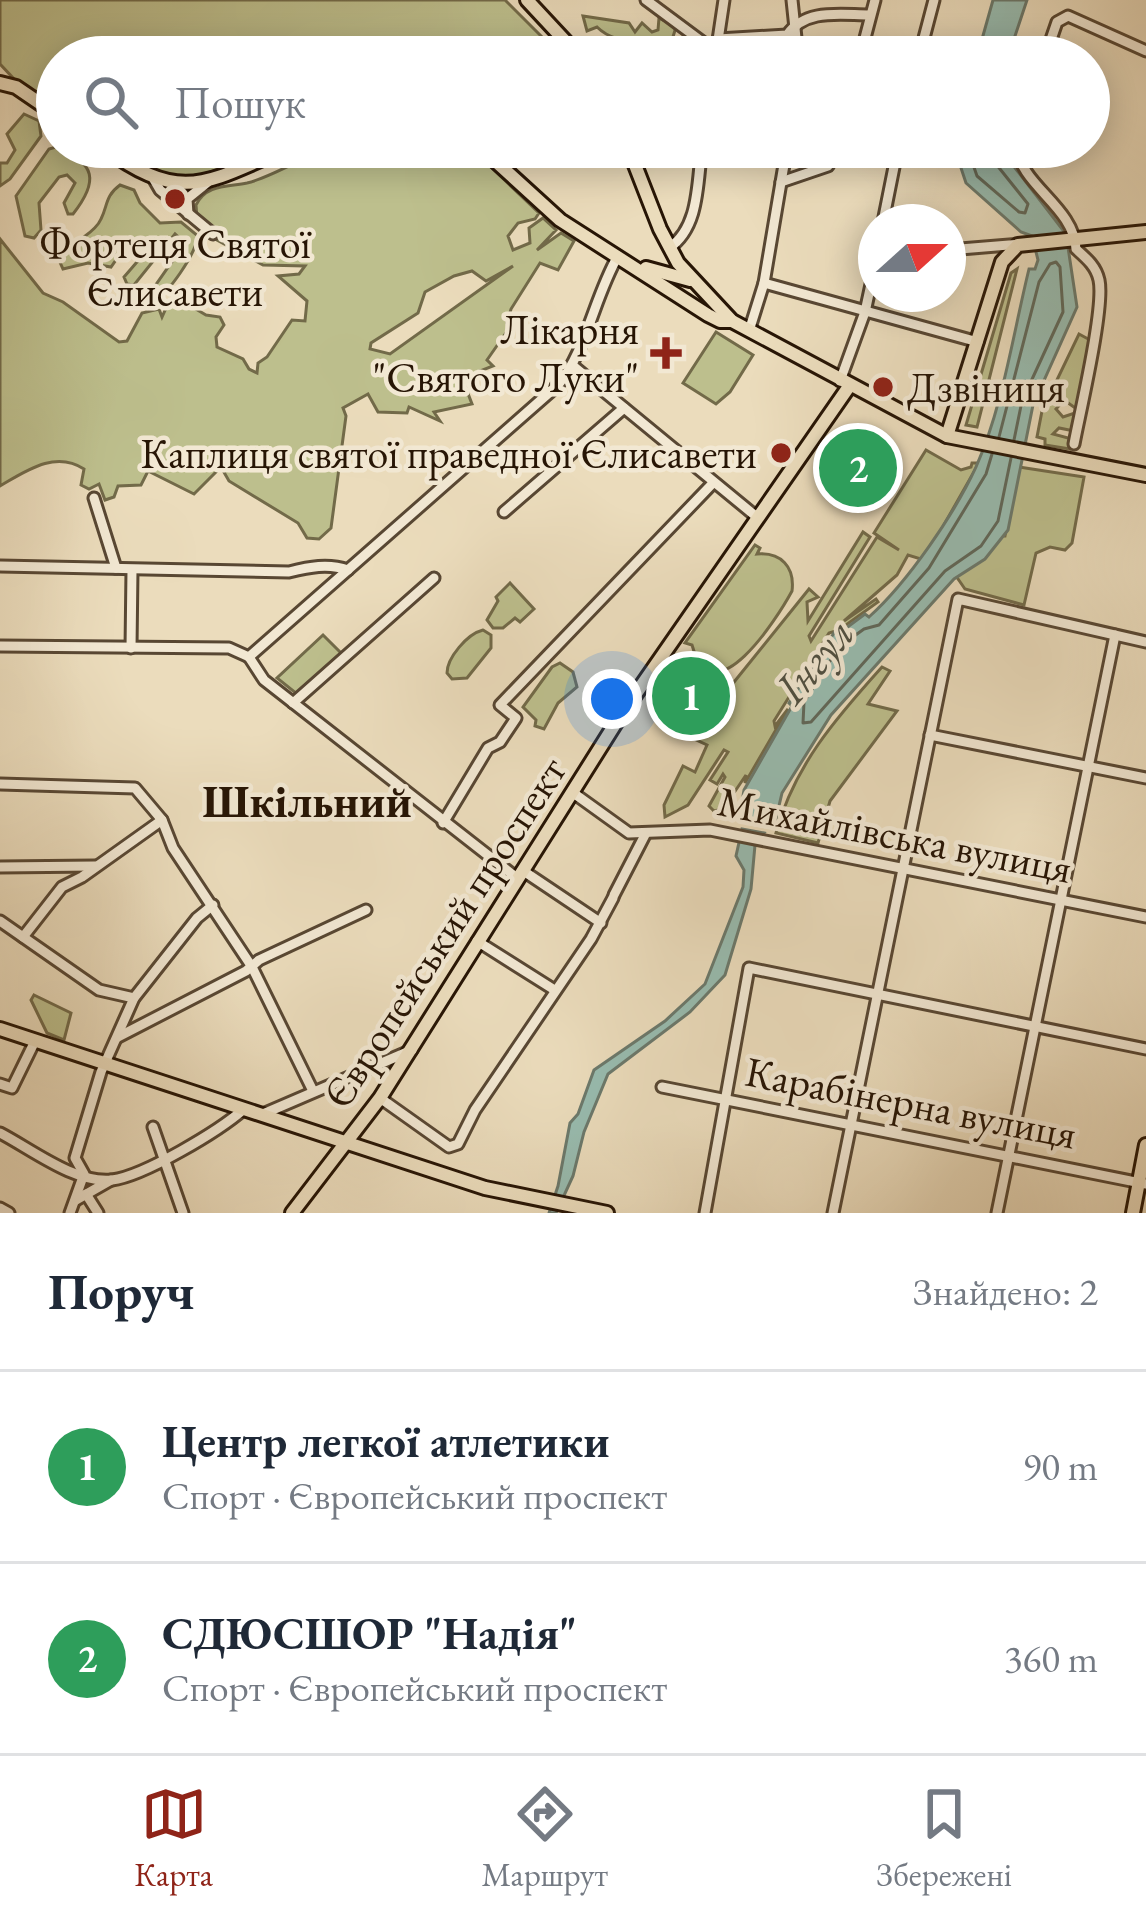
<!DOCTYPE html>
<html lang="uk">
<head>
<meta charset="utf-8">
<style>
	:root { --surface:#fff; --page:#f6f6f7; --text:#1f2937; --muted:#747a83; --line:#e0e1e3; --accent:#8f2418 }
	body { margin:0; font-family:"EB Garamond",serif; background:var(--page); color:var(--text) }
	.compass { position:absolute; left:858px; top:204px; width:108px; height:108px; border-radius:50%; background:var(--surface); box-shadow:0 6px 30px #0003; rotate:69deg }
	.you { position:absolute; left:612px; top:699px; width:42px; height:42px; margin:-30px; border:9px solid #fff; border-radius:50%; background:#1a73e8; box-shadow:0 0 0 18px #1a73e833 }
	.badge { display:grid; place-items:center; width:78px; height:78px; border-radius:50%; background:var(--accent); color:#fff; font-size:39px; font-weight:700 }
	.pin { position:absolute; translate:-50% -50%; border:6px solid #fff; box-shadow:0 3px 12px #0006 }
	.list { margin:0; padding:0; list-style:none }
	h2 { display:flex; justify-content:space-between; align-items:center; height:156px; margin:0; padding:0 48px; font-size:51px }
	h2 small { font-size:39px; font-weight:400; color:var(--muted) }
	.list li { display:grid; grid-template-columns:78px 1fr auto; gap:36px; align-items:center; box-sizing:border-box; height:192px; padding:0 48px; border-top:3px solid var(--line) }
	.list b { display:block; font-size:45px; white-space:nowrap }
	.list p { margin:0; font-size:39px; white-space:nowrap; color:var(--muted) }
	.list em { font-size:39px; font-style:normal; color:var(--muted) }
	.icon { flex:none; width:66px; height:66px; fill:none; stroke:currentColor; stroke-width:2; stroke-linecap:round; stroke-linejoin:round }
	.map { position:relative; flex:none; width:1146px; height:1213px; overflow:hidden }
	.search { position:absolute; background:var(--surface); box-shadow:0 6px 30px #0003; left:36px; right:36px; top:36px; height:132px; display:flex; align-items:center; gap:30px; box-sizing:border-box; padding:0 42px; border-radius:66px; color:var(--muted); font-size:45px }
	.sheet { height:540px; background:var(--surface) }
	nav { display:flex; justify-content:space-around; align-items:center; box-sizing:border-box; height:168px; border-top:3px solid var(--line); background:var(--surface); font-size:33px; color:var(--muted) }
	nav a { display:grid; justify-items:center; gap:6px }
	nav .on { color:var(--accent) }
	.map>svg:first-child { display:block }
	.green { fill:#bdbf8d; stroke:#726a49; stroke-width:3; fill-rule:evenodd }
	.water { fill:#98bcb0; stroke:#6b796c; stroke-width:3 }
	.lines { fill:none; stroke-linecap:round; stroke-linejoin:round }
	.shore { stroke:#60685a; stroke-width:3 }
	.minor-casing { stroke:#584733; stroke-width:15 }
	.major-casing { stroke:#271505; stroke-width:18 }
	.minor { stroke:#f2e8d3; stroke-width:9 }
	.major { stroke:#ebdcbc; stroke-width:12 }
	.poi-dot { fill:#8f2418; stroke:#f2e8d3; stroke-width:4.5 }
	.labels { text-anchor:middle; stroke-width:9; stroke-linejoin:round; paint-order:stroke }
	.poi-label { font-size:42px; fill:#271505; stroke:#f2e8d3; text-anchor:end }
	.street-label { font-size:42px; fill:#271505; stroke:#f2e8d3 }
	.water-label { font-size:45px; font-style:italic; fill:#4f4f41; stroke:#f2e8d3 }
	.neighbourhood-label { font-size:45px; font-weight:bold; fill:#271505; stroke:#f2e8d3 }
</style>
</head>
<body>
<div class="map">
<svg width="1146" height="1213" viewBox="0 0 1146 1213">
	<rect width="100%" height="100%" fill="#ebdcbc"/>
	<filter id="stains"><feTurbulence type="fractalNoise" baseFrequency=".00167" numOctaves="4"/><feColorMatrix values="0 0 0 0 .2 0 0 0 0 .09 0 0 0 0 .02 0 0 0 .5 -.17"/></filter>
	<radialGradient id="worn" r=".72"><stop offset=".6" stop-color="#630" stop-opacity="0"/><stop offset="1" stop-color="#630" stop-opacity=".3"/></radialGradient>
	<g class="green">
		<polygon points="0,0 505,0 553,48 541,48 533,57 57,57 57,108 16,81 0,64"/>
		<path d="M583,16l46,7 6,9 7,-9 10,9 6,-2 1,-12 17,9 -7,23c-26,-9 -54,-5 -72,-23l-10,4z"/>
		<polygon points="24,114 39,121 41,136 10,179 0,186 0,163 7,163 15,150 7,134"/>
		<path d="M56,147c40,16 43,34 17,67h-5l-4,-11 11,-20 -8,-8 -8,2 -20,26 2,27 -7,8 -9,-2 -9,-40 33,-47z"/>
		<path d="M124,147h146c-38,16 -76,41 -118,23 -14,-6 -17,-15 -28,-23z"/>
		<path d="M307,147h163l69,66 -4,6 -17,4 -10,13 5,14 17,-7 -1,-15 14,-10 13,12 -19,20 24,-17 13,8 -16,29 -18,-7 -29,46 -4,14 3,4 -23,33 6,6 -31,12 10,26 -38,8 6,9 -31,-14 -2,6 -29,-1 -10,-18 -25,14 3,8 -15,112 -12,11 -12,-1 -9,-15 -69,-42 -8,-14 -27,27 -46,-23 -7,14 -23,1 -4,11 -9,3 -6,-16 -10,5 -8,-4 3,-16c-29,-19 -58,2 -84,17v-247l43,54 20,9 56,40 8,-1 15,-28 17,-4 3,8 5,-11 17,-4 22,13 14,2 4,8 -8,12 1,10 26,12 6,10 8,4 1,-10 9,-6 25,-37 13,1 2,-20 -29,-25 21,-2 6,-8 -42,-1 -46,-25 -20,-22 -1,-13c10,-21 32,-18 51,-22 17,-4 38,-15 54,-23zM513,266l-123,88 -20,-5 1,-6 47,-30 7,-21 29,-16 18,-5 14,10z"/>
		<path d="M120,185l14,5 6,13 20,20 21,-1 17,14c-3,19 -29,57 -45,66l-5,-6 37,-53 -10,-9 -41,51 -7,-1 -3,-7 19,-22 -11,-11 -7,3 -14,20 -23,-4 -25,6 -4,-9 2,-10c11,-4 35,-19 40,-31 7,-14 4,-23 19,-34z"/>
		<polygon points="1017,269 977,427 966,425 1011,273"/>
		<polygon points="716,332 753,355 730,392 716,404 683,383"/>
		<polygon points="1079,334 1090,340 1078,410 1064,400 1056,409 1063,417 1078,412 1074,431 1059,428 1053,434 1072,439 1070,449 1045,445 1045,439 1037,437 1042,411"/>
		<polygon points="926,450 961,470 971,467 972,463 979,463 924,560 908,555 897,575 844,621 876,599 878,602 839,630 829,633 774,721 775,726 788,709 745,783 746,775 723,809 714,811 709,806 725,777 723,774 717,784 710,780 728,752 724,750 688,805 665,817 664,805 683,766 695,772 707,745 690,737 722,683 730,687 809,589 818,597 807,602 808,621 863,532 870,537 809,636 811,641 877,537 899,550 874,533"/>
		<path d="M1019,467l65,10 -12,66 -7,7 -15,-3 -14,6 -12,52 -59,-16 -9,-13c18,-12 35,-20 44,-40h5z"/>
		<path d="M755,545l5,3 -3,6c24,-2 38,13 35,37 -14,26 -79,129 -100,54l-7,-2z"/>
		<polygon points="510,583 534,609 520,622 515,618 503,628 493,628 487,620 498,601 496,597"/>
		<path d="M483,630l8,5v13l-24,30 -15,1 -5,-6c0,-15 20,-39 36,-43z"/>
		<polygon points="323,635 341,653 297,694 277,678"/>
		<polygon points="560,663 573,672 577,687 558,703 544,729 535,726 536,720 523,707 552,667"/>
		<path d="M882,667l8,4 -22,33 29,7 -67,90 -12,42 -42,-10c18,-67 60,-115 106,-166z"/>
		<polygon points="34,995 71,1013 64,1040 47,1033 31,1000"/>
	</g>
	<g class="water">
		<polygon points="993,0 1027,0 1008,57 977,57"/>
		<path d="M954,147h45l67,87 11,73 -44,98 -25,125 -23,29 -31,20 -123,136 -49,78 -8,34 -35,-7 5,-30 48,-84 -3,-3 45,-70 4,1 27,-20 4,3c39,-35 86,-104 107,-150 27,-61 37,-133 53,-198h6l3,-9 -6,-24 -11,-4 -55,-49z"/>
		<polygon points="742,829 764,833 755,845 751,889 725,975 690,1012 608,1074 584,1132 573,1176 556,1213 549,1213 558,1186 570,1123 578,1114 594,1070 665,1021 705,984 743,887 744,870 736,856"/>
	</g>
	<g class="lines">
		<g class="shore">
			<polyline points="967,147 977,176 1019,212 1025,213 1028,204 992,159 990,147"/>
			<polyline points="999,437 1039,282 1050,264 1056,262 1060,267 1063,312 1022,401 1014,440"/>
			<polyline points="992,454 986,474 929,568 879,625 864,629 839,647 804,702 803,723 811,722 945,571 981,546 998,521 1011,458"/>
		</g>
		<g class="minor-casing">
			<g id="minor">
				<polyline points="646,0 716,52"/>
				<polyline points="792,0 798,57"/>
				<path d="M718,39l69,-4c19,-27 53,-20 83,-20"/>
				<polyline points="718,40 724,0"/>
				<polyline points="860,57 875,0"/>
				<polyline points="919,57 934,0"/>
				<polyline points="1045,57 1057,22 1068,16 1146,51"/>
				<path d="M1018,147c0,37 56,59 58,102 10,9 20,17 23,31 6,27 -19,132 -25,164"/>
				<polyline points="153,178 160,190 213,234"/>
				<polyline points="781,182 828,166 839,147"/>
				<polyline points="188,214 187,199 208,182"/>
				<polyline points="883,222 898,147"/>
				<path d="M669,248c31,-21 28,-66 33,-101"/>
				<polyline points="948,250 1022,244"/>
				<polyline points="764,283 978,342"/>
				<polyline points="749,331 764,283 787,147"/>
				<polyline points="572,365 758,518"/>
				<polyline points="840,381 865,312 876,261"/>
				<polyline points="94,498 116,568"/>
				<polyline points="504,512 624,408"/>
				<path d="M0,566l289,6c20,-5 39,-9 59,-2"/>
				<polyline points="0,646 229,648 249,657"/>
				<polyline points="131,648 132,570"/>
				<path d="M249,657l309,-272c28,-33 37,-90 60,-129"/>
				<polyline points="249,657 264,680 517,878"/>
				<polyline points="293,703 434,578"/>
				<polyline points="930,735 1146,778"/>
				<polyline points="0,784 135,788 162,820 173,848 252,967 313,1091"/>
				<polyline points="572,792 629,833 710,830 1146,917"/>
				<polyline points="443,823 488,748 500,742 516,718 500,705 713,483"/>
				<polyline points="0,867 95,866"/>
				<polyline points="522,870 601,923"/>
				<polyline points="614,895 646,833"/>
				<polyline points="0,921 99,990 134,998"/>
				<polyline points="23,937 62,887 82,877 162,820"/>
				<polyline points="477,941 553,989"/>
				<polyline points="118,1037 246,971 259,960 366,910"/>
				<polyline points="0,1084 12,1088 35,1041"/>
				<polyline points="662,1087 1146,1184"/>
				<polyline points="380,1098 449,1147 458,1144 475,1110 591,939 613,898"/>
				<polyline points="263,1114 412,1050"/>
				<polyline points="153,1127 183,1213"/>
				<path d="M0,1133c31,16 75,51 112,47 32,-4 107,-49 132,-71"/>
				<polyline points="86,1194 98,1213"/>
				<polyline points="76,1200 111,1180"/>
				<polyline points="0,1208 9,1213"/>
				<polyline points="70,1213 84,1174 75,1158 101,1072 134,998 197,918 213,905"/>
				<polyline points="705,1213 749,968 1146,1049"/>
				<polyline points="833,1213 958,599 1146,642"/>
				<polyline points="997,1213 1115,635"/>
			</g>
		</g>
		<g class="major-casing">
			<g id="major">
				<polyline points="527,0 580,57"/>
				<polyline points="0,83 16,87 57,115"/>
				<path d="M103,147c80,59 104,35 187,0"/>
				<polyline points="480,147 560,220 708,315 720,321 732,321"/>
				<polyline points="628,147 660,229 678,263 732,321 947,436 1146,475"/>
				<polyline points="646,268 690,280"/>
				<polyline points="947,436 1002,262 1018,245 1146,232"/>
				<polyline points="0,1029 485,1188 607,1213"/>
				<polyline points="292,1213 380,1098 617,721 850,385"/>
				<polyline points="1133,1213 1146,1145"/>
			</g>
		</g>
		<use href="#minor" class="minor"/>
		<use href="#major" class="major"/>
	</g>
	<g class="poi-dot">
		<circle cx="175" cy="199" r="12"/>
		<path d="M660 335h12v12h12v12h-12v12h-12v-12h-12v-12h12z"/>
		<circle cx="883" cy="387" r="12"/>
		<circle cx="781" cy="453" r="12"/>
	</g>
	<g class="labels">
		<g class="poi-label">
			<text x="175" y="258" text-anchor="middle">Фортеця Святої<tspan x="175" dy="48">Єлисавети</tspan></text>
			<text x="639" y="344">Лікарня<tspan x="639" dy="48">"Святого Луки"</tspan></text>
			<text x="907" y="402" text-anchor="start">Дзвіниця</text>
			<text x="757" y="468">Каплиця святої праведної Єлисавети</text>
		</g>
		<g class="street-label">
			<text transform="translate(895 834) rotate(11)" y="15">Михайлівська вулиця</text>
			<text transform="translate(444 932) rotate(-57)" y="15">Європейський проспект</text>
			<text transform="translate(911 1102) rotate(11)" y="15">Карабінерна вулиця</text>
		</g>
		<g class="water-label">
			<text transform="translate(814 660) rotate(-50)" y="16">Інгул</text>
		</g>
		<g class="neighbourhood-label">
			<text x="307" y="817">Шкільний</text>
		</g>
	</g>
	<rect width="100%" height="100%" filter="url(#stains)"/>
	<rect width="100%" height="100%" fill="url(#worn)"/>
</svg>
<svg class="compass" viewBox="-18 -18 36 36"><path d="M0-13l5 13h-10z" fill="#e53935"/><path d="M0 13l5-13h-10z" fill="#747a83"/></svg>
<div class="you"></div>
<div class="pin badge" style="left:691px;top:696px;background:#2e9e5b">1</div>
<div class="pin badge" style="left:858px;top:468px;background:#2e9e5b">2</div>
<div class="search"><svg class="icon" aria-label="search" viewBox="0 0 24 24"><circle cx="10" cy="10" r="6"/><path d="M15 15l6 6"/></svg>Пошук</div>
</div>
<section class="sheet">
<h2>Поруч<small>Знайдено: 2</small></h2>
<ul class="list">
<li><span class="badge" style="background:#2e9e5b">1</span><div><b>Центр легкої атлетики</b><p>Спорт · Європейський проспект</p></div><em>90 m</em></li>
<li><span class="badge" style="background:#2e9e5b">2</span><div><b>СДЮСШОР &quot;Надія&quot;</b><p>Спорт · Європейський проспект</p></div><em>360 m</em></li>
</ul>
</section>
<nav>
<a class="on"><svg class="icon" aria-label="map" viewBox="0 0 24 24"><path d="M3 6l6-2 6 2 6-2v14l-6 2-6-2-6 2zM9 4v14M15 6v14"/></svg>Карта</a>
<a><svg class="icon" aria-label="directions" viewBox="0 0 24 24"><path d="M12 3l9 9-9 9-9-9zM9 14v-3h6M13 9l2 2-2 2"/></svg>Маршрут</a>
<a><svg class="icon" aria-label="saved" viewBox="0 0 24 24"><path d="M7 4h10v16l-5-4-5 4z"/></svg>Збережені</a>
</nav>
</body>
</html>
